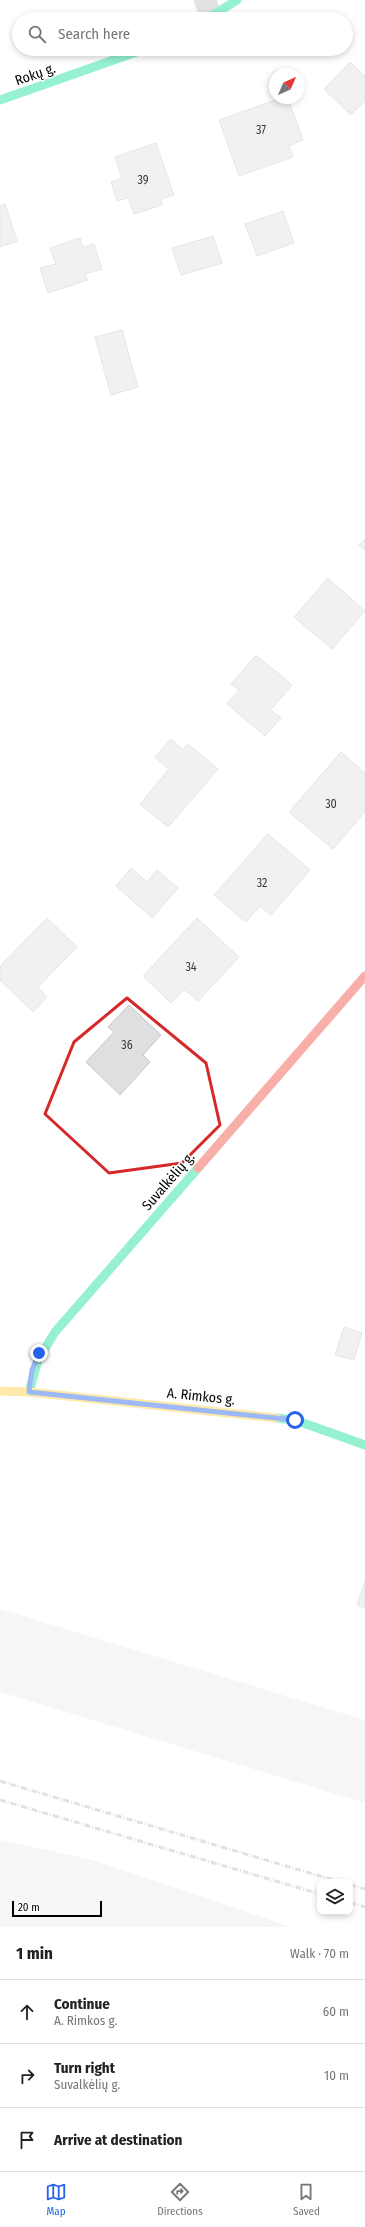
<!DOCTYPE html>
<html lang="en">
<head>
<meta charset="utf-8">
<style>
	:root { --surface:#fff; --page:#f2f2f2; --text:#222; --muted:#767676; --line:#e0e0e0; --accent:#2563eb }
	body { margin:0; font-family:"Fira Sans Condensed",sans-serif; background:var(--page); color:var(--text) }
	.controls { position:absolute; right:12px; bottom:12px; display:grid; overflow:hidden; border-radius:8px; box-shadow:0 2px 6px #0003 }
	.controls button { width:36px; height:36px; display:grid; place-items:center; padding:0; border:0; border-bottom:1px solid var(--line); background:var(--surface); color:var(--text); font:20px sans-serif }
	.compass { position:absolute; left:269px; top:68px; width:36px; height:36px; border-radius:50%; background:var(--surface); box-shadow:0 2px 6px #0003; rotate:45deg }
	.scale { position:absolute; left:12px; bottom:10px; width:90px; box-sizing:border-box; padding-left:4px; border:2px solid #000; border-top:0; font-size:11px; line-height:14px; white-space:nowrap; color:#000; -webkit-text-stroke:3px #fff; paint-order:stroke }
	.stop { position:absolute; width:12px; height:12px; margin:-9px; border:3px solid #2563eb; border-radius:50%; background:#fff }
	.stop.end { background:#2563eb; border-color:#fff; box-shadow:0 1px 4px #0008 }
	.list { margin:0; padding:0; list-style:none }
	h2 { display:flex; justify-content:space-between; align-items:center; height:52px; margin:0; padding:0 16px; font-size:17px }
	h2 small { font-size:13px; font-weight:400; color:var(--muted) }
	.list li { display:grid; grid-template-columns:26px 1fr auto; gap:12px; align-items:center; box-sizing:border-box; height:64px; padding:0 16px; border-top:1px solid var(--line) }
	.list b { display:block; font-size:15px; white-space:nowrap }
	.list p { margin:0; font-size:13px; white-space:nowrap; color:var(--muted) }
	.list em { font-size:13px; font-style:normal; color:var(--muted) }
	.icon { flex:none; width:22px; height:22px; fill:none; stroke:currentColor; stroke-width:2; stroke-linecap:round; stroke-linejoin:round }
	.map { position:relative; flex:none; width:365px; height:1927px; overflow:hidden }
	.search { position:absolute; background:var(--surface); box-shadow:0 2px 6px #0003; left:12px; right:12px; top:12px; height:44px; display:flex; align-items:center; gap:10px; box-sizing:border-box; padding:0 14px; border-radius:22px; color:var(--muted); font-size:15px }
	.sheet { height:244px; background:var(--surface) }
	nav { display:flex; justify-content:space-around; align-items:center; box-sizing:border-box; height:56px; border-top:1px solid var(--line); background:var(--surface); font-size:11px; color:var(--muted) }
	nav a { display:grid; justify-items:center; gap:2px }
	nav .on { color:var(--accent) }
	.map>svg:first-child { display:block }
	.green { fill:#ececec }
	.building { fill:#dfdfdf; stroke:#c7c7c7 }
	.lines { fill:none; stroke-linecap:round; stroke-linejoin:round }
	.street { stroke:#bebebe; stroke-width:22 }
	.fast { stroke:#16e098; stroke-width:9 }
	.slow { stroke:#ffcf43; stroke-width:9 }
	.jam { stroke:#f24e42; stroke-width:9 }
	.rail { stroke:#bebebe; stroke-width:3; stroke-dasharray:6 2 1 2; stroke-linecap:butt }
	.route { stroke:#2563eb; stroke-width:5 }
	.marked { fill:none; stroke:#d62828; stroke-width:3; stroke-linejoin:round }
	.labels { text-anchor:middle; stroke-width:3; stroke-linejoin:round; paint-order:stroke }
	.number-label { font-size:12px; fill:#383838 }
	.street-label { font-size:14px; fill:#000; stroke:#fff }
</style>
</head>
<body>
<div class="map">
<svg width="365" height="1927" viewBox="0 0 365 1927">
	<rect width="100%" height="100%" fill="#fff"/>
	<g class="green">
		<polygon points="0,1609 365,1720 365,1803 0,1692"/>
		<polygon points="0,1840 93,1860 291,1927 0,1927"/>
	</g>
	<g class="building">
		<polygon points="350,62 365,76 365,101 351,115 324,89"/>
		<polygon points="281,98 288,98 303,140 289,146 293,157 239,176 219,120"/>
		<polygon points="156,143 174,195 161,199 162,205 134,214 128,198 117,201 111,182 122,178 115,157"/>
		<polygon points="5,204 17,241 0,247 0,206"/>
		<polygon points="283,211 294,243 257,256 245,224"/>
		<polygon points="213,236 222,263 181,275 172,248"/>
		<polygon points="80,238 83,247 94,244 102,269 85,274 88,280 48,293 40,268 56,264 50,248"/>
		<polygon points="122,330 138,387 111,395 95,337"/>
		<polygon points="365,539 365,550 359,545"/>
		<polygon points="328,578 365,611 332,649 294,617"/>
		<polygon points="256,655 292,685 271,710 281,718 265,736 227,704 239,690 231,684"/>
		<polygon points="171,739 183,750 188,744 218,769 168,827 140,804 169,769 155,757"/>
		<polygon points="341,752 365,773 365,812 333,849 289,812"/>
		<polygon points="268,834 310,870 271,915 260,906 246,922 214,895"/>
		<polygon points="131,868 147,882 157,870 178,888 152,918 116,886"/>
		<polygon points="47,918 77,947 38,987 47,997 33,1012 0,980 0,966"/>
		<polygon points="197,918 239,957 198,1001 184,989 171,1003 143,976"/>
		<polygon points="129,1005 161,1035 143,1055 150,1062 120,1095 86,1062 114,1032 108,1027"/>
		<polygon points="344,1327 362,1333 354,1360 335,1355"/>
		<polygon points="365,1581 365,1608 357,1605"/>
	</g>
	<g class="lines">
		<polyline class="street" points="205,0 211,17"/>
		<g class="fast">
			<polyline points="207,19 237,0"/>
			<polyline points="0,100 145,49"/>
			<polyline points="29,1392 38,1360 55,1332 198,1168"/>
			<polyline points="276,1418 295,1420 365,1445"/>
		</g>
		<polyline class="slow" points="0,1391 29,1392 276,1418"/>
		<polyline class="jam" points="198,1168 365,976"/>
		<g class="rail">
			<polyline points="0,1781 340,1882"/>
			<polyline points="0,1800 320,1894"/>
			<polyline points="350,1885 365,1889"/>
			<polyline points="350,1903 365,1907"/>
		</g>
	</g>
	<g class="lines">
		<polyline class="route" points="39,1353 32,1370 29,1392 295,1420"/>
	</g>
	<path d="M0 0H365V1927H0ZM127,998l79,65 14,62 -38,38 -73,10 -64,-59 29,-72z" fill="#fff" fill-opacity=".55" fill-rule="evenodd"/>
	<path class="marked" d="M127,998l79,65 14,62 -38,38 -73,10 -64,-59 29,-72z"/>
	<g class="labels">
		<g class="number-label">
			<text x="261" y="134">37</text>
			<text x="143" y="184">39</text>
			<text x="331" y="808">30</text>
			<text x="262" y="887">32</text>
			<text x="191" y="971">34</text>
			<text x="127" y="1049">36</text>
		</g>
		<g class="street-label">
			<text transform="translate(35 74) rotate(-19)" y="5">Rokų g.</text>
			<text transform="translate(168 1181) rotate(-49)" y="5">Suvalkėlių g.</text>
			<text transform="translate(201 1396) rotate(6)" y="5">A. Rimkos g.</text>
		</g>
	</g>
</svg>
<div class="controls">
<button><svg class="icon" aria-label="layers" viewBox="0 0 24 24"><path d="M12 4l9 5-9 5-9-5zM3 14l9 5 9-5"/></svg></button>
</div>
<svg class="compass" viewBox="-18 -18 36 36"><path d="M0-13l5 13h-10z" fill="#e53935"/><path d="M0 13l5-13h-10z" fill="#767676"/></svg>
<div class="scale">20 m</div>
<div class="stop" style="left:295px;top:1420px"></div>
<div class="stop end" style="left:39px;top:1353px"></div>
<div class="search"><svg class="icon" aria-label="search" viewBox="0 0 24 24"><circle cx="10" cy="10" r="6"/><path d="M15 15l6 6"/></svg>Search here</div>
</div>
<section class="sheet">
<h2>1 min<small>Walk · 70 m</small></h2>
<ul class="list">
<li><svg class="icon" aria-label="ahead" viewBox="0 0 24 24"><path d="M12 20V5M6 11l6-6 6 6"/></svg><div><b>Continue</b><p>A. Rimkos g.</p></div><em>60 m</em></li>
<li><svg class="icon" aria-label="right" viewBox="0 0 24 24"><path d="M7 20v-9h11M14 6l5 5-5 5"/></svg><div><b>Turn right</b><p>Suvalkėlių g.</p></div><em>10 m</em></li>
<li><svg class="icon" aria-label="arrive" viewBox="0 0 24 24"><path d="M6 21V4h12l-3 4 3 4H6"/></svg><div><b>Arrive at destination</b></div></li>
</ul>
</section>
<nav>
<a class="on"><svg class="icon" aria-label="map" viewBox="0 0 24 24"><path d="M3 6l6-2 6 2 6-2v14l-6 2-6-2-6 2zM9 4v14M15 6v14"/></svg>Map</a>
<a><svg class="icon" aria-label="directions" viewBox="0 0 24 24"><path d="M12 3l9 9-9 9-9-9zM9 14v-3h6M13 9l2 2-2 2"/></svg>Directions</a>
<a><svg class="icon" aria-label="saved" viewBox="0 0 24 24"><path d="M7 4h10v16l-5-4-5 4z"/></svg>Saved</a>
</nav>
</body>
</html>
